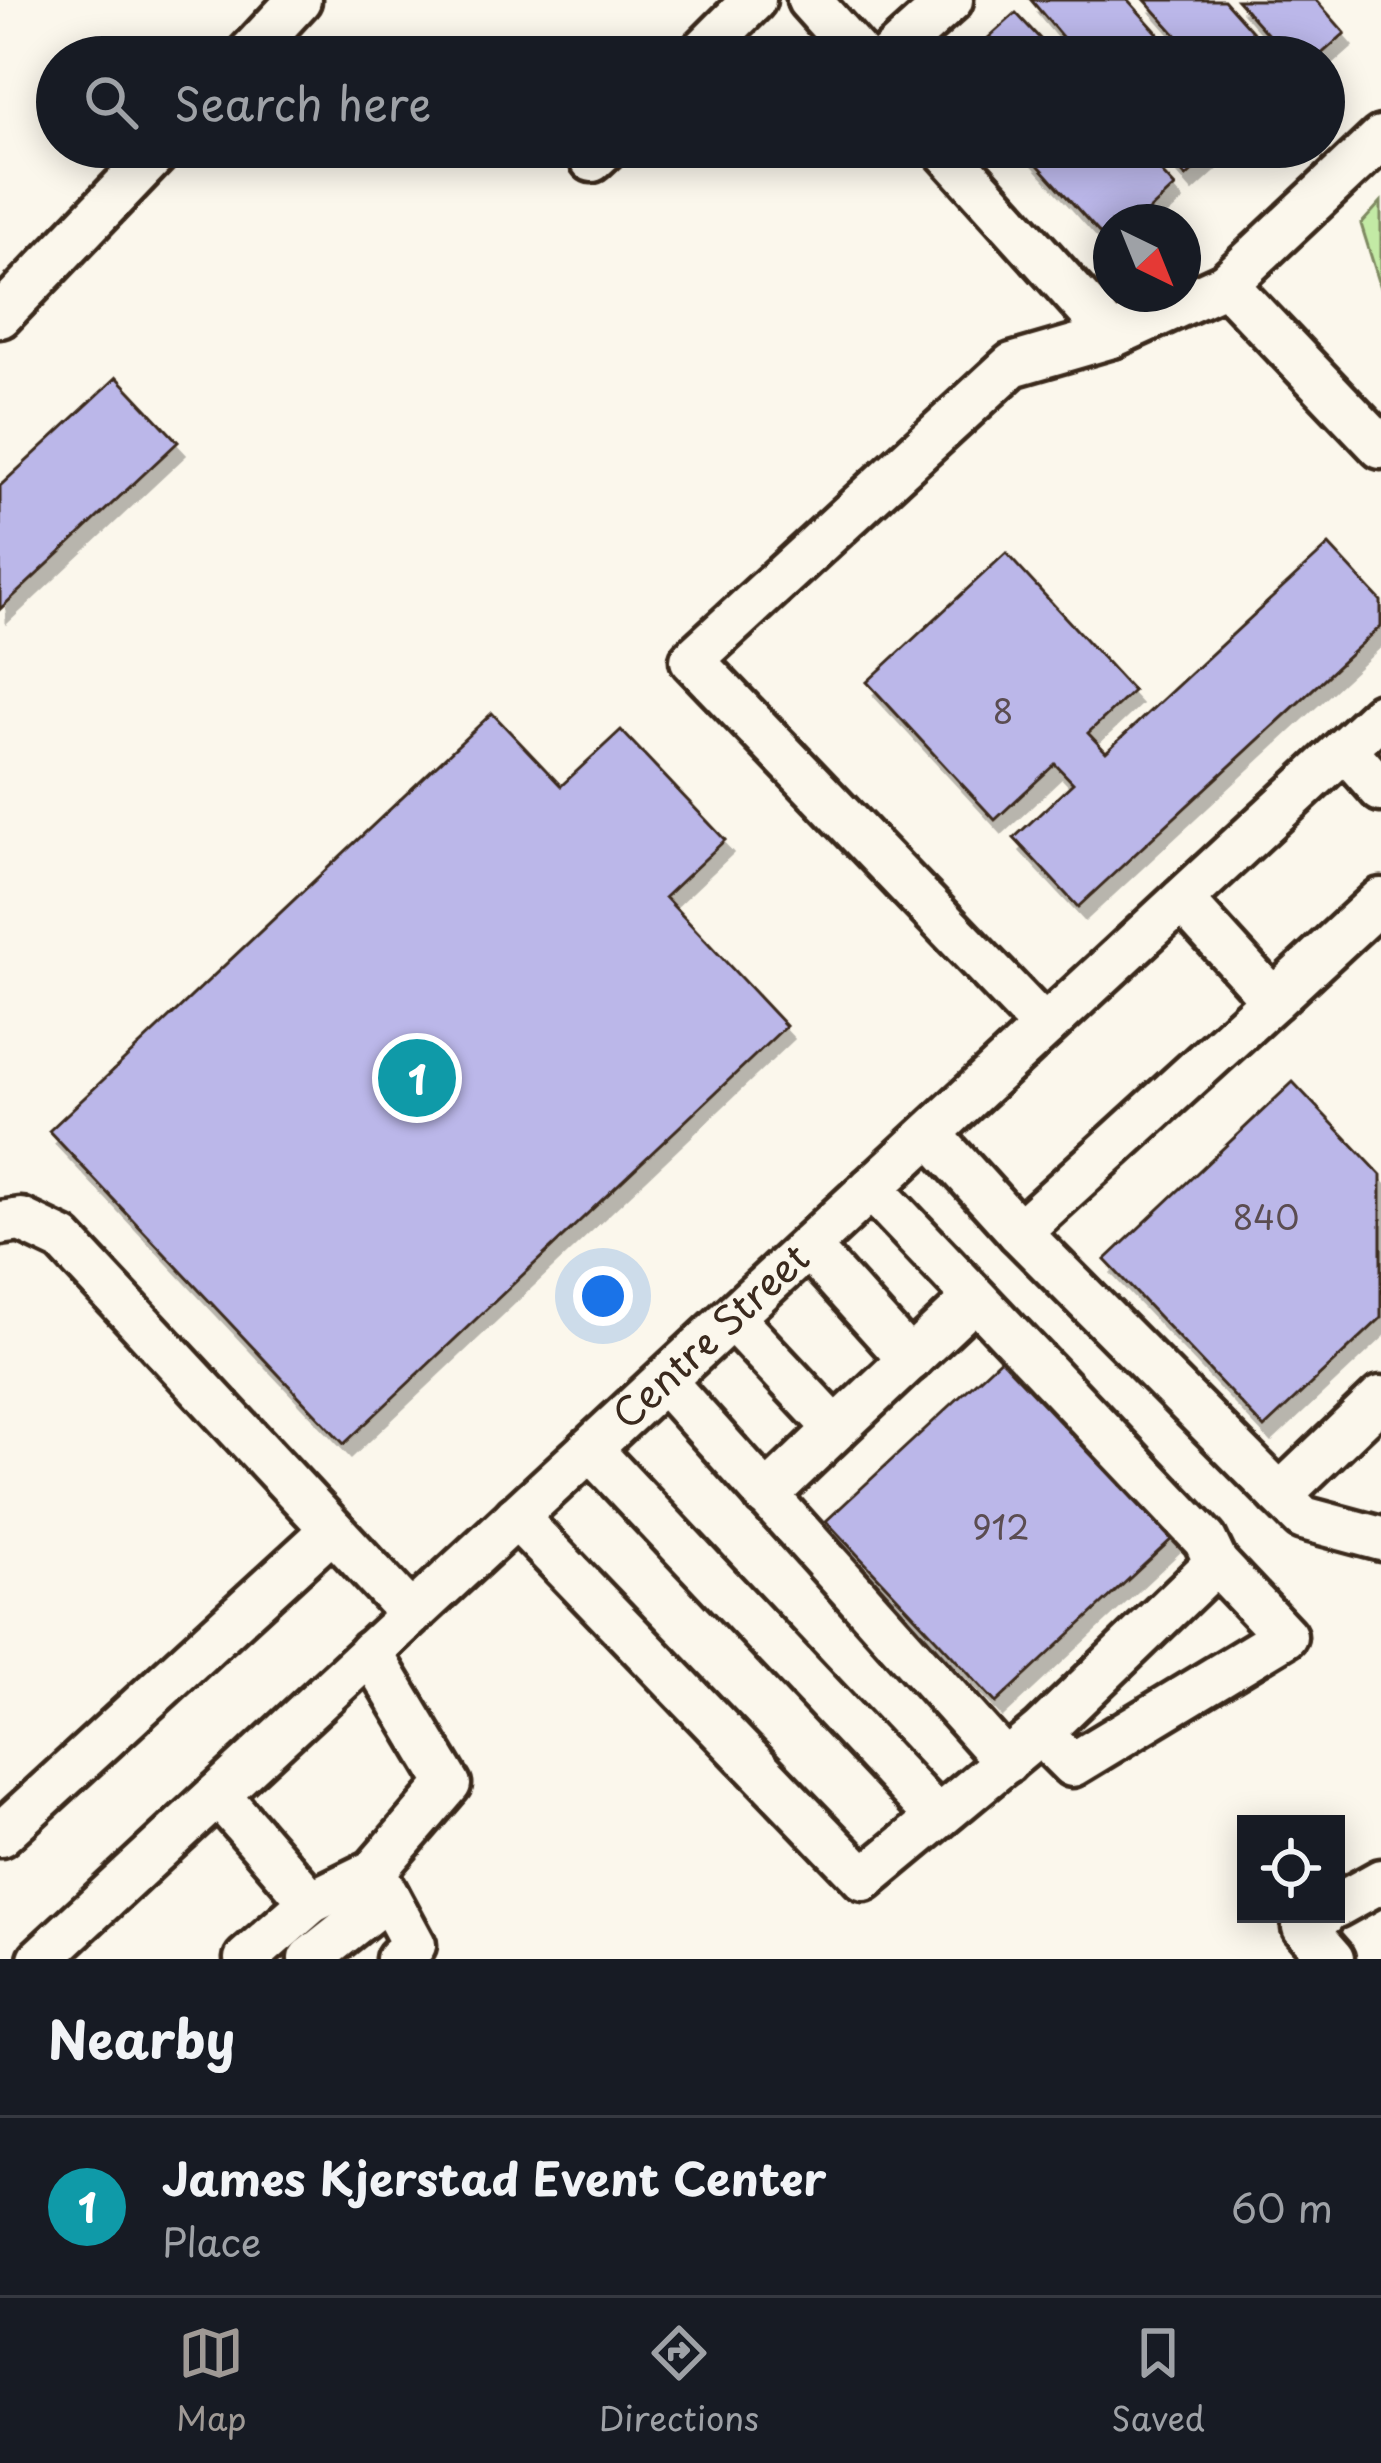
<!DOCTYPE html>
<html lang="en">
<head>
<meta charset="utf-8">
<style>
	:root { --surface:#171b24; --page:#242831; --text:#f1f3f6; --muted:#9ea1a6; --line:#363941; --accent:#9f9995 }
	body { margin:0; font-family:"Playpen Sans",sans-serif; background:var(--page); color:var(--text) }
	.controls { position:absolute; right:36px; bottom:36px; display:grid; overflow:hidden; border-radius:0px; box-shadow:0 6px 30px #0003 }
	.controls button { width:108px; height:108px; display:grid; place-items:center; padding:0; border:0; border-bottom:3px solid var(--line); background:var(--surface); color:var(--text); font:60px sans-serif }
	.compass { position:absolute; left:1093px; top:204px; width:108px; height:108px; border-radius:50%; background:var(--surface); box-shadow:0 6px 30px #0003; rotate:137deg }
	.you { position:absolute; left:603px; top:1296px; width:42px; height:42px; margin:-30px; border:9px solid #fff; border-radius:50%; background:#1a73e8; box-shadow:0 0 0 18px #1a73e833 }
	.badge { display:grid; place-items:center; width:78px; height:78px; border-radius:50%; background:var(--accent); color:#fff; font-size:39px; font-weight:700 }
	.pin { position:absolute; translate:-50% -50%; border:6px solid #fff; box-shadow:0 3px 12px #0006 }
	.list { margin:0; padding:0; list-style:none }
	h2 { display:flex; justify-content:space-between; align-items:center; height:156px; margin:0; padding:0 48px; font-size:51px }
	h2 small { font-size:39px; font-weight:400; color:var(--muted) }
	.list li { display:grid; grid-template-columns:78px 1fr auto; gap:36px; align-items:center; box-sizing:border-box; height:180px; padding:0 48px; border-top:3px solid var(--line) }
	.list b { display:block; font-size:45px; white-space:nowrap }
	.list p { margin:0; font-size:39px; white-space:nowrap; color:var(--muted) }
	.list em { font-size:39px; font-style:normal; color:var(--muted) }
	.icon { flex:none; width:66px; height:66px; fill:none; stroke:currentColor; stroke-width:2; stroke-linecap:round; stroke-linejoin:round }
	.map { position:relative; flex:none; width:1381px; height:1959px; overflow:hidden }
	.search { position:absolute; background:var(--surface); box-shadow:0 6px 30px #0003; left:36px; right:36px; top:36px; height:132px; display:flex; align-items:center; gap:30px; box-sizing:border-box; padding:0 42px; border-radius:66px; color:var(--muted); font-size:45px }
	.sheet { height:336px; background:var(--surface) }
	nav { display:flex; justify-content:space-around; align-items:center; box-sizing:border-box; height:168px; border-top:3px solid var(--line); background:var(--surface); font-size:33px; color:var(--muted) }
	nav a { display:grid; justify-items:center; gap:6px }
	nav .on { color:var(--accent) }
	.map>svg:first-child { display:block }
	.green { fill:#c3eaa5; stroke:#7f8a62; stroke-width:3 }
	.building { fill:#bbb7e9; stroke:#3b2a1e; stroke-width:3; filter:url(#shadow) }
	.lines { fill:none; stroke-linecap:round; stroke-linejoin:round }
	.minor-casing { stroke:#3b2a1e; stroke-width:51 }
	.minor { stroke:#fbf7ec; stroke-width:42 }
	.labels { text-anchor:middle; stroke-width:9; stroke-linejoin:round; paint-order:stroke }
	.number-label { font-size:33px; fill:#5b4d51 }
	.street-label { font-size:39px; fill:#3b2a1e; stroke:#fbf7ec }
</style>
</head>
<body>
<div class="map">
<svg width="1381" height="1959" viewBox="0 0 1381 1959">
	<defs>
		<filter id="shadow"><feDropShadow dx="7" dy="13" stdDeviation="0" flood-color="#0004"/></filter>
	</defs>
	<rect width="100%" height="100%" fill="#fbf7ec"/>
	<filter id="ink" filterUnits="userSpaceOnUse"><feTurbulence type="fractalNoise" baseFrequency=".00833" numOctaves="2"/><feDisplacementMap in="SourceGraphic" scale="24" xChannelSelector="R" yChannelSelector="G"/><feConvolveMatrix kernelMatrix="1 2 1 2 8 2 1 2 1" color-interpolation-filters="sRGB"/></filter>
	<g filter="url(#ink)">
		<polygon class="green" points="1381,202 1381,288 1361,224"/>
		<g class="building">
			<polygon points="1031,0 1128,0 1179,57 1079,57"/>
			<polygon points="1145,0 1224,0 1275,57 1196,57"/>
			<polygon points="1237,0 1316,0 1345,33 1318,57 1288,57"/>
			<polygon points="1016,13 1057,57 967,57"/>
			<polygon points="1022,147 1138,147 1175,187 1137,222 1111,222 1111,246"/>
			<polygon points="1160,147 1219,147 1186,177"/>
			<polygon points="117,377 178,442 0,609 0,486"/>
			<polygon points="1329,545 1381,601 1381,626 1078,907 1014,838 1073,783 1055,764 995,820 867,682 1006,553 1133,691 1088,733 1106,752"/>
			<polygon points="492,713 561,786 621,730 725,840 665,897 786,1026 344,1444 49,1131"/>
			<polygon points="1293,1082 1381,1175 1381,1318 1264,1428 1105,1260"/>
			<polygon points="1006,1354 1175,1536 996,1703 826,1521"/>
		</g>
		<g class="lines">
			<g class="minor-casing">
				<g id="minor">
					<polyline points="809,0 860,57"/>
					<polyline points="246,57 299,0"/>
					<polyline points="697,57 754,0"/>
					<polyline points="888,57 951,0"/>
					<polyline points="942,147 1112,336"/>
					<polyline points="592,160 606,147"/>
					<polyline points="1226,284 1381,138"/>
					<polyline points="0,316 162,147"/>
					<polyline points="1345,749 1381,790"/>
					<polyline points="1182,900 1273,1000 1381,900"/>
					<polyline points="1044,1027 692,660 1012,365 1112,336 1226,284 1381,447"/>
					<polyline points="931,1135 1019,1232 1303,1518 1381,1539"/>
					<polyline points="871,1188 1205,1540 1216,1563"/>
					<polyline points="0,1223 21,1220 63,1240 411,1614"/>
					<polyline points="1019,1232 1273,1000"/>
					<polyline points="808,1247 910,1360"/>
					<polyline points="732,1318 836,1429 974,1299"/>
					<polyline points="664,1381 1006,1762"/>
					<polyline points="590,1449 937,1817"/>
					<polyline points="1280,1495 1381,1398"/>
					<polyline points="766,1496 836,1429"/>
					<polyline points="516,1517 864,1879 1040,1733 1216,1563 1285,1636 1072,1765 1040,1733"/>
					<polyline points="218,1794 311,1902 246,1959"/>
					<polyline points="0,1835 332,1530"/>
					<polyline points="374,1871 414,1945 398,1959"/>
					<polyline points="311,1902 374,1871 449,1784 370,1652"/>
					<polyline points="1336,1906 1381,1881"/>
					<polyline points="1324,1914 1304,1927 1332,1959"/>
					<path id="s1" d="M40,1959l1341,-1244"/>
					<polyline points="310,1959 388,1897"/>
				</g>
			</g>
			<use href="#minor" class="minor"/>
		</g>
	</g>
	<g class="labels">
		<g class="number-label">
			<text x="1003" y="724">8</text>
			<text x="1266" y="1230">840</text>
			<text x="1001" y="1540">912</text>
		</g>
		<g class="street-label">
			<text dy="14" stroke="none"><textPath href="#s1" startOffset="915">Centre Street</textPath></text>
		</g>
	</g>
</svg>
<div class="controls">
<button><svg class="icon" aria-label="locate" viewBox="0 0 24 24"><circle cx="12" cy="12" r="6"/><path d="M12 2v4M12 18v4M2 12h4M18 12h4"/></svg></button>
</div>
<svg class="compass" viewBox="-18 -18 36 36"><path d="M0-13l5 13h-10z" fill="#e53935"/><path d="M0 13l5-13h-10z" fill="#9ea1a6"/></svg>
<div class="you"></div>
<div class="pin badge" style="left:417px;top:1078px;background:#0f9aa8">1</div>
<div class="search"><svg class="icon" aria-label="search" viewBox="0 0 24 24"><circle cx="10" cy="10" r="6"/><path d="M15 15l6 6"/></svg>Search here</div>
</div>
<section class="sheet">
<h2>Nearby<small></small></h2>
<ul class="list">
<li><span class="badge" style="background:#0f9aa8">1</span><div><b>James Kjerstad Event Center</b><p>Place</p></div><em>60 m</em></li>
</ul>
</section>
<nav>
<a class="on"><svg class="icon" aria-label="map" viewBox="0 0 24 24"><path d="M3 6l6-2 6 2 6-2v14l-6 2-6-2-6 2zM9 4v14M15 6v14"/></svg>Map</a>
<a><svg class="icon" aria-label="directions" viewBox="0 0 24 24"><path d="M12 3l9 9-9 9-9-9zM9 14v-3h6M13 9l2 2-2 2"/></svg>Directions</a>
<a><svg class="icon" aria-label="saved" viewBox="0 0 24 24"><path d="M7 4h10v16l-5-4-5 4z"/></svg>Saved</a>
</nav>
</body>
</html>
